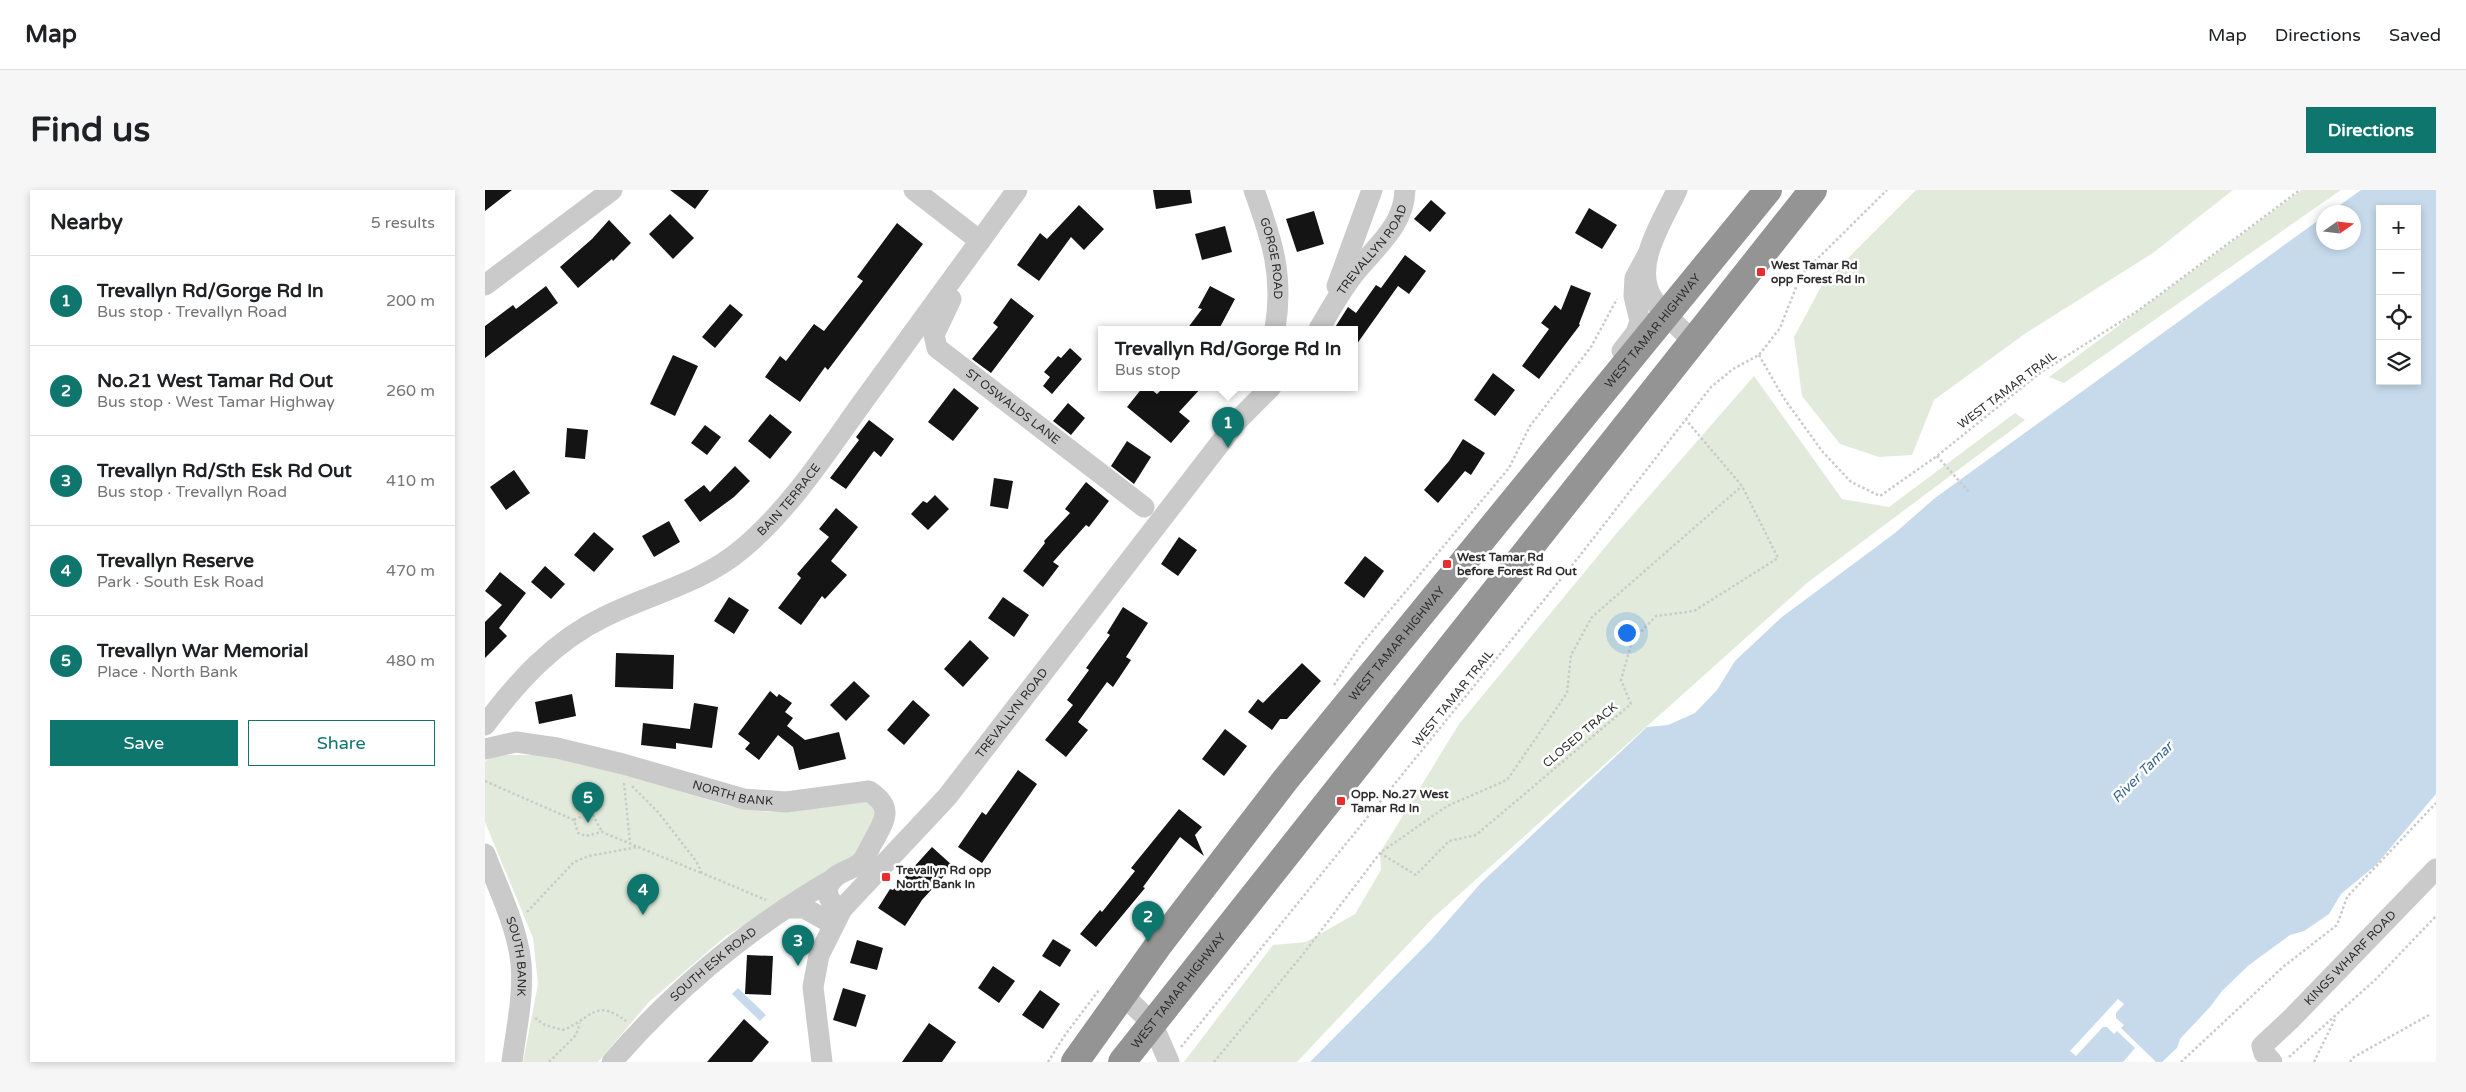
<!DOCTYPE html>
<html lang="en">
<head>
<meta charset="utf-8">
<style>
	:root { --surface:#fff; --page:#f6f6f6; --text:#202124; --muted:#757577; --line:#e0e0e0; --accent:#0f766e }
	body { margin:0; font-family:"Varela Round",sans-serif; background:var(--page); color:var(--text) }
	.controls { position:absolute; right:15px; top:15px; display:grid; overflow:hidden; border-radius:0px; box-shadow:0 2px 8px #0003 }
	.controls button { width:45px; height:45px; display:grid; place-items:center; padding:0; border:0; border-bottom:1px solid var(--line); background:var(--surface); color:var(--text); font:25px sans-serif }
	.compass { position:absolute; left:1831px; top:15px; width:45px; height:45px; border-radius:50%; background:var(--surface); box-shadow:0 2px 8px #0003; rotate:76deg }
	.you { position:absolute; left:1141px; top:442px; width:18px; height:18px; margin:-12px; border:4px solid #fff; border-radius:50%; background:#1a73e8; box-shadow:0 0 0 8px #1a73e833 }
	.badge { display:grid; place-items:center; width:32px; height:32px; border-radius:50%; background:var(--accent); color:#fff; font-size:16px; font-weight:700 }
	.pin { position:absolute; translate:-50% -41px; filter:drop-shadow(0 1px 2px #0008) }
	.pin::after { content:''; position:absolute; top:26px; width:18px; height:15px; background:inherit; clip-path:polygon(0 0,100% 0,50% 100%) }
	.popup { position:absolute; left:613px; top:136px; width:260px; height:65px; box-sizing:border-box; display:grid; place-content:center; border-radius:0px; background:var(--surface); filter:drop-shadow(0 1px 4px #0005); font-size:16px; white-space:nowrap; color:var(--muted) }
	.popup b { font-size:19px; color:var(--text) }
	.popup::after { content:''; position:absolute; left:50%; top:100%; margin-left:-10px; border:10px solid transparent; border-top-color:var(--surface) }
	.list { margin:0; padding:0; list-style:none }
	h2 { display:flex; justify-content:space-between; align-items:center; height:65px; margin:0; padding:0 20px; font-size:21px }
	h2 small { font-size:16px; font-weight:400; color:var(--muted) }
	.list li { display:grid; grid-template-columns:32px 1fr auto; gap:15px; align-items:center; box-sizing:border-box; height:90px; padding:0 20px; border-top:1px solid var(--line) }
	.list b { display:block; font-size:19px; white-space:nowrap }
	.list p { margin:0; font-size:16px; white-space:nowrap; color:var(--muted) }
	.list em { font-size:16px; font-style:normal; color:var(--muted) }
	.actions { display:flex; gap:10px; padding:15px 20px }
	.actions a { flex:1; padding:11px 0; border:1px solid var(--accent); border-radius:0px; text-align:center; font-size:18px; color:var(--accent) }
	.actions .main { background:var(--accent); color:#fff }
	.icon { flex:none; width:28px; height:28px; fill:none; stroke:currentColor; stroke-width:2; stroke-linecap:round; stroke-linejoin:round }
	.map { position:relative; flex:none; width:1951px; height:872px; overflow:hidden; border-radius:0px }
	header { display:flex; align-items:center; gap:30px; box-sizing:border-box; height:70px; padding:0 25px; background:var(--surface); border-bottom:1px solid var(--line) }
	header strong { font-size:24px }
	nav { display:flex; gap:28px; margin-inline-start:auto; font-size:18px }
	.intro { display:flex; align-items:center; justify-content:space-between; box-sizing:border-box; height:120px; padding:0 30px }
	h1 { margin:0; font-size:35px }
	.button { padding:12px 22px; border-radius:0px; background:var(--accent); color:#fff; font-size:18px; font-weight:700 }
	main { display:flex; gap:30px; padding:0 30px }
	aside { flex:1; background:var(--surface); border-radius:0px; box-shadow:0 2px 8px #0003 }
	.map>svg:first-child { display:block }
	.green { fill:#e2ebdb }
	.water { fill:#c6daeb; fill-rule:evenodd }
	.pier { fill:#fff }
	.building { fill:#141414 }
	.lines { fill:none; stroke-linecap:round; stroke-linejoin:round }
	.path { stroke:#cacaca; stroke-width:2.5; stroke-dasharray:2.5 2.5; stroke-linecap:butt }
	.minor { stroke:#cacaca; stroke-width:21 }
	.highway { stroke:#949494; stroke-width:28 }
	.poi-dot { fill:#e72d2d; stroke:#fff; stroke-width:2 }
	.labels { text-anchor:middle; stroke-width:5; stroke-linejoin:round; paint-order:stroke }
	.street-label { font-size:12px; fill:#2d2d2d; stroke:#fff }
	.poi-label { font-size:12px; font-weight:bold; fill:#2d2d2d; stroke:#fff; text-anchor:start }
	.water-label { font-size:14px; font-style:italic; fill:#3b6890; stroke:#fff }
</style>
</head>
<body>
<header>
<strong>Map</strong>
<nav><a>Map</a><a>Directions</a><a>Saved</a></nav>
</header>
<div class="intro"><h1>Find us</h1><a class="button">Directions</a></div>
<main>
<aside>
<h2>Nearby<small>5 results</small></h2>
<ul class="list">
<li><span class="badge">1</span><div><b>Trevallyn Rd/Gorge Rd In</b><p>Bus stop · Trevallyn Road</p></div><em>200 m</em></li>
<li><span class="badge">2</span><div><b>No.21 West Tamar Rd Out</b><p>Bus stop · West Tamar Highway</p></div><em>260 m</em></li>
<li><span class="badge">3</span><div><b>Trevallyn Rd/Sth Esk Rd Out</b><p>Bus stop · Trevallyn Road</p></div><em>410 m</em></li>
<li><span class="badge">4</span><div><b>Trevallyn Reserve</b><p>Park · South Esk Road</p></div><em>470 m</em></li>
<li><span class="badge">5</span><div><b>Trevallyn War Memorial</b><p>Place · North Bank</p></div><em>480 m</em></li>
</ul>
<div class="actions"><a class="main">Save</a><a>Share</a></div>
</aside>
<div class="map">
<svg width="1951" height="872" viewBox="0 0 1951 872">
	<rect width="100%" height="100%" fill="#fff"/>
	<g class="green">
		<polygon points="1431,0 1748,0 1668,63 1541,143 1449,210 1427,265 1394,267 1355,254 1317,206 1309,147 1338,93"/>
		<polygon points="1817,0 1856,0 1579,193 1564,187"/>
		<polygon points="1269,186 1357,309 1404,317 1530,223 1540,230 1322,393 948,728 812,872 699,872 788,755 821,752 870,724 896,680 895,663 974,534 1131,344"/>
		<polygon points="11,565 63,565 147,587 244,616 285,622 380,609 391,621 391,633 370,669 241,746 164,812 113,872 38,872 53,794 48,748 0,632 0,571"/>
	</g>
	<g class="water">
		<path d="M1876,0h75v604l-60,71 -35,29 -12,20 -25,17 -14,4 -41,30 -27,26 -12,16 -30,32 -3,9 -15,14h-852l121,-122 50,-57 166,-156 21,-2 27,-12 22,-23 18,-29 47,-44 113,-84 40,-35 388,-281v25h30v-30h-23zM1895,19h37v172h-37z"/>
		<polygon points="253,798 281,825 275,831 247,804"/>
	</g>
	<polygon class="pier" points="1633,809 1639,814 1631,823 1631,828 1639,835 1636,838 1671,872 1638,872 1650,858 1632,841 1629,844 1622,837 1618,837 1591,866 1585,861"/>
	<g class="building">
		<polygon points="0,0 27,0 0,21"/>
		<polygon points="185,0 224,0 210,19"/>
		<polygon points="668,0 705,0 707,13 671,19"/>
		<polygon points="946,10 961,23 945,42 929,29"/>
		<polygon points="594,15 619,39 599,60 586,47 554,91 532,75 555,43 562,49"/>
		<polygon points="1104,18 1132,35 1117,59 1090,43"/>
		<polygon points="829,21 839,54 812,62 801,29"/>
		<polygon points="185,24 209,48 188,69 164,44"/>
		<polygon points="124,30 146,53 128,71 127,69 93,98 75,77 107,49"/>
		<polygon points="412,33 438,54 343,180 340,177 315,212 280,187 295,166 301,171 329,134 339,141 378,91 372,87"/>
		<polygon points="740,36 747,62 717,70 710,44"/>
		<polygon points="920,65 941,81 924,104 913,96 869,158 869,139 849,139 863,117 871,123 891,95 896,98"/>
		<polygon points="1086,95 1106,103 1094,134 1095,135 1054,189 1037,176 1064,139 1056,133 1070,115 1076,120"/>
		<polygon points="61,96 73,113 0,168 0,136 28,115 31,119"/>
		<polygon points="725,96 750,109 734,139 702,139 717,119 713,118"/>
		<polygon points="526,108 549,126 506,183 487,169 513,137 508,133"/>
		<polygon points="245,114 258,125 230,158 217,147"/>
		<polygon points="585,158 597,169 567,204 558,196 565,187 559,182 573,166 576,168"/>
		<polygon points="188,165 213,176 190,226 165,214"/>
		<polygon points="1008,183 1030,200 1010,226 989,210"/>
		<polygon points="658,197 663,197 672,204 679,197 717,197 694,222 705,231 686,253 642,217"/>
		<polygon points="469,198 494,218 468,251 443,232"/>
		<polygon points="583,213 600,228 586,245 568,231"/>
		<polygon points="285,224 307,242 285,269 263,251"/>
		<polygon points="384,230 409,249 396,267 389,261 361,299 345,288 374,250 371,247"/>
		<polygon points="220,235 236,247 222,265 206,253"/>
		<polygon points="82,238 103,240 100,269 80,267"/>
		<polygon points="978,249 1000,263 986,285 980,281 953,313 939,300 964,271"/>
		<polygon points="642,251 666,267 649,294 626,276"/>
		<polygon points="250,276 265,291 249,307 215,332 199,310 219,295 225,302"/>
		<polygon points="29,280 45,303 21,320 5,297"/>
		<polygon points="509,288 528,291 523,319 505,316"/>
		<polygon points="601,292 624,311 604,337 601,335 568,372 574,376 558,397 538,381 560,353 559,351 585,323 580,319"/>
		<polygon points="450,305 464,319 443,340 426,324 438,311 442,313"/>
		<polygon points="351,318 373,337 346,371 362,385 340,409 337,406 316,435 293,418 316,388 312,384 344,347 334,339"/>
		<polygon points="184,331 195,352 169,367 157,346"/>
		<polygon points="109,342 129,359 109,382 89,365"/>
		<polygon points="694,347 712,360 693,386 676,374"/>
		<polygon points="880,366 899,381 879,408 859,393"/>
		<polygon points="60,376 80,394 66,409 46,392"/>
		<polygon points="15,382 41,403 14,438 22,446 0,468 0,432 17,415 0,401"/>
		<polygon points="244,407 264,420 249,444 229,431"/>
		<polygon points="518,407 544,425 529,447 503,428"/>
		<polygon points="638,417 663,433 641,467 646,470 628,497 622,492 593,532 603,540 581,567 560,550 588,515 582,510 604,480 601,478 625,445 622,443"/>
		<polygon points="485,450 504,468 478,497 459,479"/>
		<polygon points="131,463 189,465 188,499 130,497"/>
		<polygon points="817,473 836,491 802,529 795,529 787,540 763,522 773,509 778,513"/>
		<polygon points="369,491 385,506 361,531 345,515"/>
		<polygon points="285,501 292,507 294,504 307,513 300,522 308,528 302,536 320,550 354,542 361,569 314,580 308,557 293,545 274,570 260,559 265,553 253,544"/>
		<polygon points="87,504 91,526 54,534 50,512"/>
		<polygon points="428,510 445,525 419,555 402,540"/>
		<polygon points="209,513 233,517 227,558 191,553 191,559 156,555 158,533 205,539"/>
		<polygon points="740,539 762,556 739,586 717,569"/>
		<polygon points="533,580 552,594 497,673 473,657 497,622 501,625"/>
		<polygon points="694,619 717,637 710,645 719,666 695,647 658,697 660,698 611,757 595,744 615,720 617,722 650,681 646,678"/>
		<polygon points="447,657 468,676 437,710 420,736 393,718 405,699 408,700"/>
		<polygon points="568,749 586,760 575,777 557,766"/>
		<polygon points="372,750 398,758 392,780 365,773"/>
		<polygon points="262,765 288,766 286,805 260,804"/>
		<polygon points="508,776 530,791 514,813 493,798"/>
		<polygon points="358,798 381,805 371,837 348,830"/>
		<polygon points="555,800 575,814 558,839 537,825"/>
		<polygon points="259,829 284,852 267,872 222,872"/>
		<polygon points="444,833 471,852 457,872 417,872"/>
	</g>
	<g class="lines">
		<g class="path">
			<polyline points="1274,165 1298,207 1337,261 1366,292 1395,306 1452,266 1555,183 1654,120 1815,0"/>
			<polyline points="1452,266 1484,302"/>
			<polyline points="849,495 875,456 1024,278 1045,236 1106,157 1132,109"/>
			<polyline points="0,591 89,630 93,643 101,646 117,642 216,683"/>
			<polyline points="139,593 145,653"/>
			<polyline points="147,596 173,622 211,671 217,683 281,710"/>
			<polyline points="89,630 102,624 108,625 117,642"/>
			<polyline points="895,663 931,685 964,651 991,645 1146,514 1136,490 1147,451 1171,426 1209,421 1293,368 1257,296 1201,230"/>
			<polyline points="42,722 89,672 104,666 153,657"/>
			<path d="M50,828l10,7 18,5c29,-11 31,-33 63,-9"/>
			<polyline points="696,857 1093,368 1226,197 1248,179 1274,165 1295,138 1316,85 1402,0"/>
			<polyline points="1804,867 1890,790 1951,726"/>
			<polyline points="64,872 91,845 95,833"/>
			<polyline points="563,872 580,845 614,800"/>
			<polyline points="729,872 819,763 895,663 962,616 1022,590 1082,503 1086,465 1107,427 1257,296"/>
			<polyline points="1696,872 1798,777 1852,735 1862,707 1951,613"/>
			<polyline points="1829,872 1851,827"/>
			<polyline points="1865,872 1869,867 1944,825"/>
		</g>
		<g class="minor">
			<polyline points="429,0 495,51"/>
			<path id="s1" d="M769,0c18,50 30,85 21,139"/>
			<path d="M1192,0c-14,31 -46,76 -24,109 11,16 27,29 41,43"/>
			<polyline points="0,95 127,0"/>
			<polyline points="852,96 887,0"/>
			<path id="s2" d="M466,109l-17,36 3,13 207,159"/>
			<path id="s3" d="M834,139c12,-20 24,-43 40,-61 20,-24 45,-44 46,-78"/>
			<polyline points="1137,161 1151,143 1155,131 1149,106 1150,88 1163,64"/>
			<path id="s4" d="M0,535c32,-43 69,-84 119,-108 46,-23 98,-34 138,-68 48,-40 84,-96 120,-146 52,-71 103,-142 155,-213"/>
			<path id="s5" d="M0,559l31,-7 41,6 66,16 121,35 42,3 83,-11c24,16 17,27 5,49 -4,6 -7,15 -11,20 -8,10 -22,10 -30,19 -11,11 -4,25 9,30"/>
			<path id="s6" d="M0,664c13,34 32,72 36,109 3,33 -5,67 -9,99"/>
			<polyline points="301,718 319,718 348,734"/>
			<polyline points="637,804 667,833 684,872"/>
			<path id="s7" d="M127,872c62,-72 138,-135 221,-183"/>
			<path id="s8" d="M337,872l-9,-75 6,-32 23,-46 105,-112 291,-377 33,-33"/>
			<path id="s9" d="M1787,872l-8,-9 -2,-7 30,-28 144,-149"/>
		</g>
		<g class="highway">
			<path id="s10" d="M590,872l82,-115 129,-168 482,-589"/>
			<path id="s11" d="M637,872l691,-872"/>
		</g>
	</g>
	<g class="poi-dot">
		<rect x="1271" y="77" width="10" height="10" rx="2.5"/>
		<rect x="957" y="369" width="10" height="10" rx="2.5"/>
		<rect x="851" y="606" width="10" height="10" rx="2.5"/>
		<rect x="396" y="682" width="10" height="10" rx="2.5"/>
	</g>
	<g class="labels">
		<g class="street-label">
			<text dy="4" stroke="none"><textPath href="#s3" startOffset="96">TREVALLYN ROAD</textPath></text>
			<text dy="4" stroke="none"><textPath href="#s1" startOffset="71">GORGE ROAD</textPath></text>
			<text dy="4" stroke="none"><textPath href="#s10" startOffset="932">WEST TAMAR HIGHWAY</textPath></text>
			<text transform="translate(1522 200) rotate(-37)" y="4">WEST TAMAR TRAIL</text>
			<text dy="4" stroke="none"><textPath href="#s2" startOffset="149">ST OSWALDS LANE</textPath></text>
			<text dy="4" stroke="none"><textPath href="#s4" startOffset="385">BAIN TERRACE</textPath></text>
			<text dy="4" stroke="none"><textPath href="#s10" startOffset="528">WEST TAMAR HIGHWAY</textPath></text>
			<text transform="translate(968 508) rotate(-51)" y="4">WEST TAMAR TRAIL</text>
			<text dy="4" stroke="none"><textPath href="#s8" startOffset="419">TREVALLYN ROAD</textPath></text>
			<text transform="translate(1095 545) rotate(-40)" y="4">CLOSED TRACK</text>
			<text dy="4" stroke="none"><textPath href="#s5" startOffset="255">NORTH BANK</textPath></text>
			<text dy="4" stroke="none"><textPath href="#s6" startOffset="108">SOUTH BANK</textPath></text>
			<text dy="4" stroke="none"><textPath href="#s9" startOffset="144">KINGS WHARF ROAD</textPath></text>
			<text dy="4" stroke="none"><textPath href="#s7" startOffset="141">SOUTH ESK ROAD</textPath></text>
			<text dy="4" stroke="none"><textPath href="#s11" startOffset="91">WEST TAMAR HIGHWAY</textPath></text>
		</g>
		<g class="poi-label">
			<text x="1286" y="79">West Tamar Rd<tspan x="1286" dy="14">opp Forest Rd In</tspan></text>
			<text x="972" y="371">West Tamar Rd<tspan x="972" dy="14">before Forest Rd Out</tspan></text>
			<text x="866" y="608">Opp. No.27 West<tspan x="866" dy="14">Tamar Rd In</tspan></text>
			<text x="411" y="684">Trevallyn Rd opp<tspan x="411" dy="14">North Bank In</tspan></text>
		</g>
		<g class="water-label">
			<text transform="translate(1657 582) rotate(-45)" y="5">River Tamar</text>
		</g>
	</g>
</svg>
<div class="controls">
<button>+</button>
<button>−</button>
<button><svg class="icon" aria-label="locate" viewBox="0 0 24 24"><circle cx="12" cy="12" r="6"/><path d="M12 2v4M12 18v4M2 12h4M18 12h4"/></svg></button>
<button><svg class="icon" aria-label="layers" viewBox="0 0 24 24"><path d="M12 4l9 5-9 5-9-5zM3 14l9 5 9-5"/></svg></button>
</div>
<svg class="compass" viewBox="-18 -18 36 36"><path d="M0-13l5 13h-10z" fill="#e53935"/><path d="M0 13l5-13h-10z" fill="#757577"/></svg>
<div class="you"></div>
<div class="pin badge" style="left:743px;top:258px">1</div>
<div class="popup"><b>Trevallyn Rd/Gorge Rd In</b>Bus stop</div>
<div class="pin badge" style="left:663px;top:752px">2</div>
<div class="pin badge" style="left:313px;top:776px">3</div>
<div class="pin badge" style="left:158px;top:725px">4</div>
<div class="pin badge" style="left:103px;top:633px">5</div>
</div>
</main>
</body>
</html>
